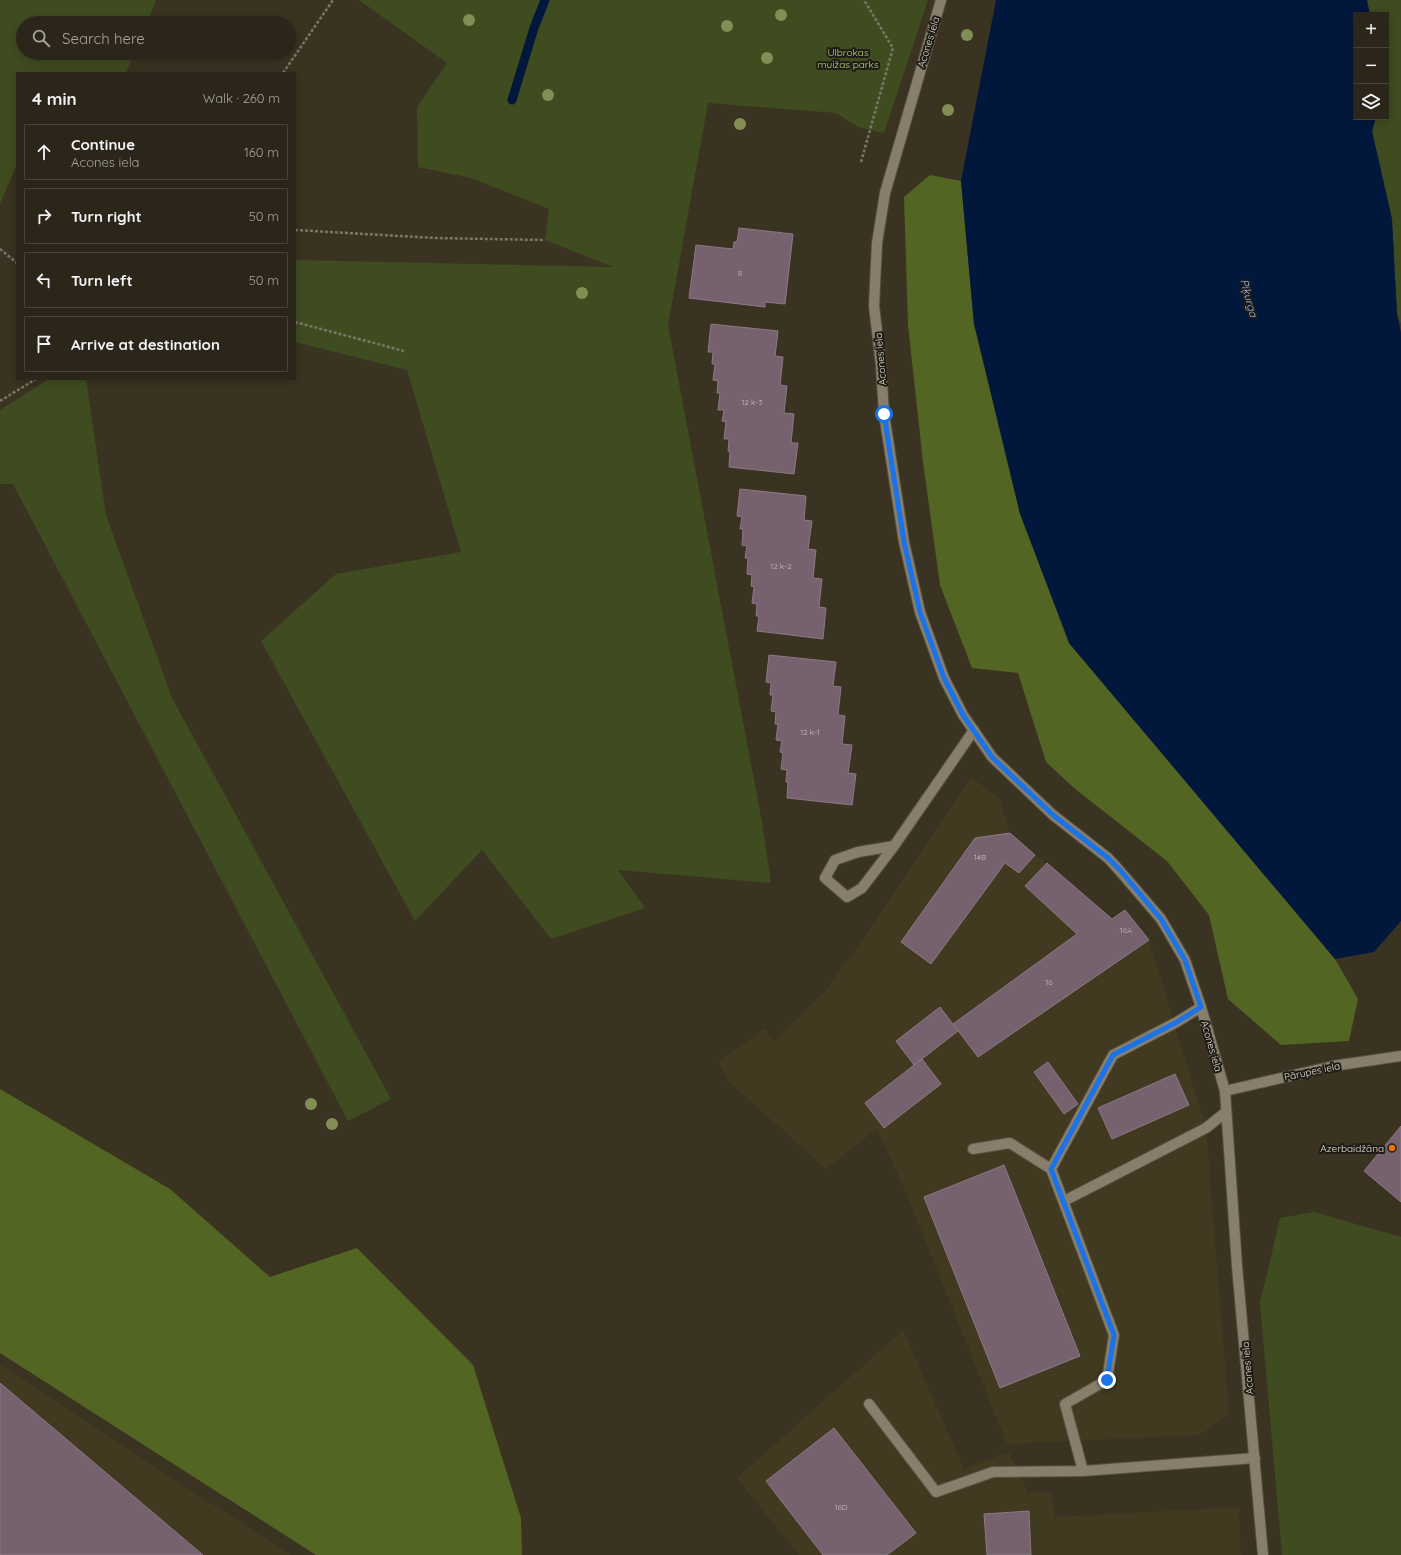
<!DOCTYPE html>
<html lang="en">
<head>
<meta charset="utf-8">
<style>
	:root { --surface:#2c261a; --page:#383227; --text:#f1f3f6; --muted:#a6a5a2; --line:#484339 }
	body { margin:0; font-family:Quicksand,sans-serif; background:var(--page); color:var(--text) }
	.controls { position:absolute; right:12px; top:12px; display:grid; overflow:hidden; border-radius:0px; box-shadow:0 2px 10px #0003 }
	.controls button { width:36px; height:36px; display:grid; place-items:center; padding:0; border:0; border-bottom:1px solid var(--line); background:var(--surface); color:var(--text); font:20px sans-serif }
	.stop { position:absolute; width:12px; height:12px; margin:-9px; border:3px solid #1a73e8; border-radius:50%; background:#fff }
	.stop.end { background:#1a73e8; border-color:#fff; box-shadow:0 1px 4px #0008 }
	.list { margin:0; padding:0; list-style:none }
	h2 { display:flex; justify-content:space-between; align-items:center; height:52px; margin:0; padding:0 16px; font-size:17px }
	h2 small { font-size:13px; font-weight:400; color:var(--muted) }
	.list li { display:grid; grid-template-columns:26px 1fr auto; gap:12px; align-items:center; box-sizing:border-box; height:56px; margin:0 8px 8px; padding:0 8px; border:1px solid var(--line); border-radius:0px }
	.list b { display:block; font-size:15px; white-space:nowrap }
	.list p { margin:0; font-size:13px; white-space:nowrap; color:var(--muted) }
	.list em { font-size:13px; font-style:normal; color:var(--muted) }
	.icon { flex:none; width:22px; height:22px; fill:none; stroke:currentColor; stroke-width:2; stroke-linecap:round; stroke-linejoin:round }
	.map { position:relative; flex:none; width:1401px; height:1555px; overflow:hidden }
	.search { position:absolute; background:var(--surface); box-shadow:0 2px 10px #0003; left:16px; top:16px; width:280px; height:44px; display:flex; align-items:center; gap:10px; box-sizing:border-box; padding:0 14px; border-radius:22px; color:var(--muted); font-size:15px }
	.panel { position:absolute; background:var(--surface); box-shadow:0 2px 10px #0003; left:16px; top:72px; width:280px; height:308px; border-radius:0px }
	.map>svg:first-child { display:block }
	.built { fill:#423921 }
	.green { fill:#3f4c20 }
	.forest { fill:#536522 }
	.water { fill:#01183c }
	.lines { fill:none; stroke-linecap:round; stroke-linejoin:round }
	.stream { stroke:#01183c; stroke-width:9 }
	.building { fill:#75626e; stroke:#8d7986 }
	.minor-casing { stroke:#575142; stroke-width:12 }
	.path { stroke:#7b7667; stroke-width:2.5; stroke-dasharray:3 2; stroke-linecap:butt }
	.minor { stroke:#877f6b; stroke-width:10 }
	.tree { fill:#828e53 }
	.route { stroke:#1a73e8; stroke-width:5 }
	.food-dot { fill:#e8710a; stroke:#1e1b14; stroke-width:1.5 }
	.labels { text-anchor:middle; stroke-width:4; stroke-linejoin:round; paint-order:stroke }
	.number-label { font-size:8px; fill:#c6beb9 }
	.street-label { font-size:10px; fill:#e1ddd2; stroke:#1e1b14 }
	.park-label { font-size:10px; fill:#bcd97b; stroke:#1e1b14 }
	.poi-label { font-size:10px; fill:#e1ddd2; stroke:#1e1b14; text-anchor:end }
	.water-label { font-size:11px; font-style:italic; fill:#96c1ff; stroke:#1e1b14 }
</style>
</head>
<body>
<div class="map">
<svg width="1401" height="1555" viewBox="0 0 1401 1555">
	<rect width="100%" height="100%" fill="#3a3322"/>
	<g class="built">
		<polygon points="971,777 999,798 1010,833 1112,919 1125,910 1149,940 1206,1128 1229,1414 1200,1435 1007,1444 906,1192 877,1129 826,1169 728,1081 719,1062 765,1028 774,1041 828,988 874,923"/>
		<polygon points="903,1330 964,1469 1009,1452 1028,1493 1051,1492 1055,1517 1239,1507 1241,1555 799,1555 737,1478"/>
		<polygon points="0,1365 290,1555 0,1555"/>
	</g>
	<g class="green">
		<polygon points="0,0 156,0 147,23 23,23 23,53 134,53 126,73 17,73 17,164 0,204"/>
		<polygon points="359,0 928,0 884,133 858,127 836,113 708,103 668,325 762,822 771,883 618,870 645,908 551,939 482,850 415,921 261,641 336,574 461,552 407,370 295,342 295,260 613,267 545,240 549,209 471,178 418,167 417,107 447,63"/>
		<polygon points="1367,0 1401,0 1401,324 1397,314 1392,219 1372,131 1376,117 1386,117 1386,15 1370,15"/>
		<polygon points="49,379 86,379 106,515 172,698 391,1099 348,1121 13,484 0,484 0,410"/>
		<polygon points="1314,1212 1401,1237 1401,1555 1282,1555 1260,1303 1280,1218"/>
	</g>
	<g class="forest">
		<polygon points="930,175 961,181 974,324 1069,643 1335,959 1358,999 1349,1041 1281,1045 1228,999 1209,915 1167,861 1074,788 1046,762 1018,673 972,668 940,585 923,462 908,325 904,197"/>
		<polygon points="0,1089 170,1189 270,1277 357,1248 473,1365 521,1518 522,1555 316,1555 0,1353"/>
	</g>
	<polygon class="water" points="996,0 1367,0 1370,15 1356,15 1356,117 1376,117 1372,131 1392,219 1397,314 1401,333 1401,921 1374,952 1335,959 1069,643 1020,514 974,324 961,181"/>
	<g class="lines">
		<polyline class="stream" points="512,100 534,28 545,0"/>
	</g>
	<g class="building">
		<polygon points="739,228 793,234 785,304 765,302 765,307 689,298 696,245 733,249 734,242 737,242"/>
		<polygon points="711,324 778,331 775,356 783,357 780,385 787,386 784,413 794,414 791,443 798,443 794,474 729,467 730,451 728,451 729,439 724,439 726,422 722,421 724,410 718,410 720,393 717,393 718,381 713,380 715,364 712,364 713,352 708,352"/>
		<polygon points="740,489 806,496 804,520 812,521 808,549 816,550 813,578 822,579 819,607 826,608 823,639 757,631 759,616 756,616 757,604 752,603 754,587 751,586 752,575 747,574 748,558 745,558 747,546 742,545 743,529 740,529 742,517 737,516"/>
		<polygon points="769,655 836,662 833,686 841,687 838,715 845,716 842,744 852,745 848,773 856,774 852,805 787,798 788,782 786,782 787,770 781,769 783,753 780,752 782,741 776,740 778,724 775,724 776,712 771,711 773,695 770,695 771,683 766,682"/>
		<polygon points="1010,833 1035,855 1019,873 1005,863 931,964 901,942 975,838"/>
		<polygon points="1047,863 1112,919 1125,910 1149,940 978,1057 953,1024 1077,934 1025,886"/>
		<polygon points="940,1007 958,1031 914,1065 896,1041"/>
		<polygon points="922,1059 941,1084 884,1128 865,1103"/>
		<polygon points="1048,1062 1078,1104 1064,1114 1034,1072"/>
		<polygon points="1175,1074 1189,1105 1112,1139 1098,1108"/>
		<polygon points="1401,1126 1401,1202 1364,1171"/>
		<polygon points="1004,1165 1080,1356 1000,1388 924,1197"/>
		<polygon points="0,1383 203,1555 0,1555"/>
		<polygon points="834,1428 916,1533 887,1555 823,1555 766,1481"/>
		<polygon points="1029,1511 1031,1555 987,1555 984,1514"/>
	</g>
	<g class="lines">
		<g class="minor-casing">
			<g id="minor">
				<polyline points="941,0 885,193 877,243 874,306 881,365 884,414 904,542 920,612 944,678 963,715 992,757 1053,815 1108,858 1119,870 1161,919 1185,960 1201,1007 1225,1091 1237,1266 1263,1555"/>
				<polyline points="894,846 858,852 835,860 825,878 847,897 862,888 894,846 974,730"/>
				<polyline points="1225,1091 1333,1066 1401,1056"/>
				<polyline points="973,1149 1010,1143 1051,1169"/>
				<polyline points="1064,1201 1206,1128 1226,1112"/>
				<polyline points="869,1404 936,1492 993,1472 1083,1471 1255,1458"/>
				<polyline points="1083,1471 1065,1404 1107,1380 1114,1335 1051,1169 1113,1055 1177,1022 1201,1007"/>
			</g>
		</g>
		<g class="path">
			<polyline points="283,73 333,0"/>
			<polyline points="861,162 893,48 864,0"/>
			<polyline points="295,230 435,238 545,240"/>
			<polyline points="0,249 17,263"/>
			<polyline points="295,322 404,351"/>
			<polyline points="0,401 36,379"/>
		</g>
		<use href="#minor" class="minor"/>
	</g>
	<g class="tree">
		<circle cx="781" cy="15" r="6"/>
		<circle cx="469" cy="20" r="6"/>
		<circle cx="727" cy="26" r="6"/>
		<circle cx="967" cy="35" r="6"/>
		<circle cx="767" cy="58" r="6"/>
		<circle cx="548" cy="95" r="6"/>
		<circle cx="948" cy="110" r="6"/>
		<circle cx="740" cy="124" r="6"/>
		<circle cx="582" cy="293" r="6"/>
		<circle cx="311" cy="1104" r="6"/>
		<circle cx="332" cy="1124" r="6"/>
	</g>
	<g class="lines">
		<polyline class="route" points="884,414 904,542 920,612 944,678 963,715 992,757 1053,815 1108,858 1120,870 1161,919 1185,960 1201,1007 1177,1022 1113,1055 1051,1169 1114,1335 1107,1380"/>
	</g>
	<circle class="food-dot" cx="1392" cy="1148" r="4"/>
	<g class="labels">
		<g class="number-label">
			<text x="740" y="276">8</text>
			<text x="752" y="405">12 k-3</text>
			<text x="781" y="569">12 k-2</text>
			<text x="810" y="735">12 k-1</text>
			<text x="980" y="860">14B</text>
			<text x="1126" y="933">16A</text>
			<text x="1049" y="985">16</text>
			<text x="841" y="1510">16D</text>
		</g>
		<g class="street-label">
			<text transform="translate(928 42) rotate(-73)" y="4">Acones iela</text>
			<text transform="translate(880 359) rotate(-95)" y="4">Acones iela</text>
			<text transform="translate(1212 1046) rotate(74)" y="4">Acones iela</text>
			<text transform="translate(1312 1071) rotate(-12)" y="4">Pārupes iela</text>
			<text transform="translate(1247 1368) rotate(-95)" y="4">Acones iela</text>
		</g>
		<g class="park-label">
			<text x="848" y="56">Ulbrokas<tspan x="848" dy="12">muižas parks</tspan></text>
		</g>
		<g class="poi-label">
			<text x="1384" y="1152">Azerbaidžāna</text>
		</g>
		<g class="water-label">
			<text transform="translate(1249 298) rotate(75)" y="4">Piķurga</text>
		</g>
	</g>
</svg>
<div class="controls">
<button>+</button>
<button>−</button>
<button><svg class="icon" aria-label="layers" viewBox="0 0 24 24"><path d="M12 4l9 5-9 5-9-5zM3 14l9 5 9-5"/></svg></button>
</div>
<div class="stop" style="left:884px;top:414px"></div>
<div class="stop end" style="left:1107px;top:1380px"></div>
<div class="search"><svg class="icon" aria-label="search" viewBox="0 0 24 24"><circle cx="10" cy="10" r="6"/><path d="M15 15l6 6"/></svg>Search here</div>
<section class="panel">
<h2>4 min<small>Walk · 260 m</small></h2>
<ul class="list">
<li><svg class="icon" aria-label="ahead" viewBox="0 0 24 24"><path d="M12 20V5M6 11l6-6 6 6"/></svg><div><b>Continue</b><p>Acones iela</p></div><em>160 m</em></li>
<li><svg class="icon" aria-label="right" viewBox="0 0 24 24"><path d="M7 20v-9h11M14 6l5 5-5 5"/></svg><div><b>Turn right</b></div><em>50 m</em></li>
<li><svg class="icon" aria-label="left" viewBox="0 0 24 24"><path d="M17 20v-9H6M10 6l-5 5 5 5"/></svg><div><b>Turn left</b></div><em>50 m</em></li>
<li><svg class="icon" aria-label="arrive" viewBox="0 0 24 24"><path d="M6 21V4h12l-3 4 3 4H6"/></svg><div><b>Arrive at destination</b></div></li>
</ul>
</section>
</div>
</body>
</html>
